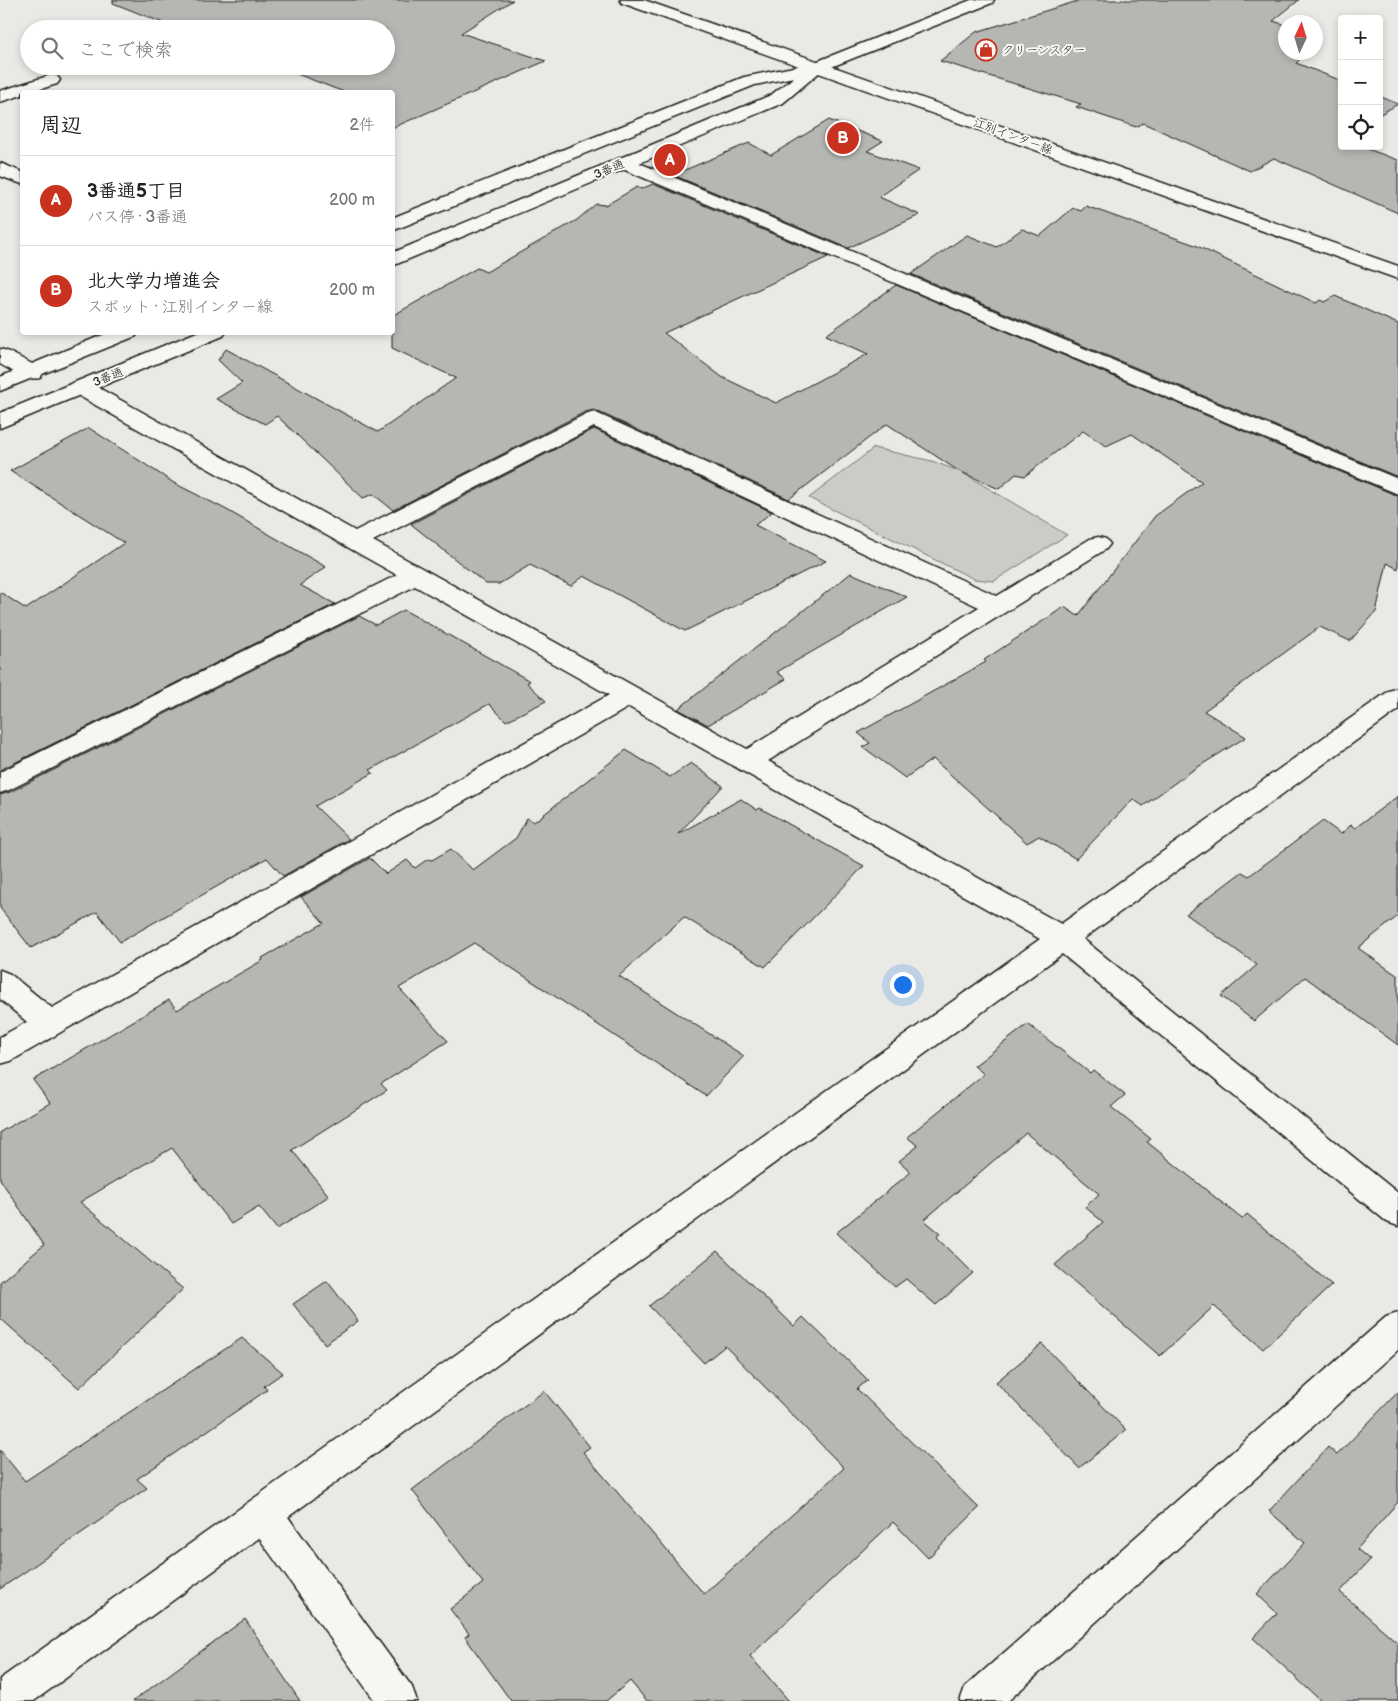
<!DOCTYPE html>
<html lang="ja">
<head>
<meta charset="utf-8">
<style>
	:root { --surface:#fff; --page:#f6f6f6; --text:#222; --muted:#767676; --line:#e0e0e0; --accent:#c8321e }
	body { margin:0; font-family:"Balsamiq Sans","Klee One",sans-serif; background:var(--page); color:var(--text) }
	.controls { position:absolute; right:15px; top:15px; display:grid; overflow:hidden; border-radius:5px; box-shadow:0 2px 8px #0003 }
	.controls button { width:45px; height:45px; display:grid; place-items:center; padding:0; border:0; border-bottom:1px solid var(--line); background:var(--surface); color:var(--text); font:25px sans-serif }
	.compass { position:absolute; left:1278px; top:15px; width:45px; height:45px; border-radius:50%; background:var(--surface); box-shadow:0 2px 8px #0003; rotate:4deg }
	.you { position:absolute; left:902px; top:984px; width:18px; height:18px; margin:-12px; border:4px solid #fff; border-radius:50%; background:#1a73e8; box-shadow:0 0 0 8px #1a73e833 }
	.badge { display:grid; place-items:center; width:32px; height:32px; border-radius:50%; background:var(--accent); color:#fff; font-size:16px; font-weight:700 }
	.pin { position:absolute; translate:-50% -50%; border:2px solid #fff; box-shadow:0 1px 5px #0006 }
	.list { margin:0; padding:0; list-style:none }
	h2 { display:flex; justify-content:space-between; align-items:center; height:65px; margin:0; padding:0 20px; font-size:21px }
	h2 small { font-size:16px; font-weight:400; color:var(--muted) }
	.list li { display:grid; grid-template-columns:32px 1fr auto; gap:15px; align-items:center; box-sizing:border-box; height:90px; padding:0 20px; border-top:1px solid var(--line) }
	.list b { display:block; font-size:19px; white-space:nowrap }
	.list p { margin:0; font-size:16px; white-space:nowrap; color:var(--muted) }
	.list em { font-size:16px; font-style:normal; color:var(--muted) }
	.icon { flex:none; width:28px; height:28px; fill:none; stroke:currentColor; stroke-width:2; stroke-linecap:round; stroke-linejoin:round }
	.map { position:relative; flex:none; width:1398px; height:1701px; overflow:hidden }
	.search { position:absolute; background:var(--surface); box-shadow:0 2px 8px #0003; left:20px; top:20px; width:375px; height:55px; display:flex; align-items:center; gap:12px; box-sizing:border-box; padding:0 18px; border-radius:28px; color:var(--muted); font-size:19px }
	.panel { position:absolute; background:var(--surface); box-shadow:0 2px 8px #0003; left:20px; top:90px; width:375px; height:245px; border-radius:5px }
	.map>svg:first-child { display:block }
	.green { fill:#cbcbc7; stroke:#747472 }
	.building { fill:#b6b6b3; stroke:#1c1c1c }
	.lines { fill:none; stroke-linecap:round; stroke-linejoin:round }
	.minor-casing { stroke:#1c1c1c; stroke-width:3 }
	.tertiary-casing { stroke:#1c1c1c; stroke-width:3 }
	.primary-casing { stroke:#1c1c1c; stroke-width:3 }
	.minor { fill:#f6f6f2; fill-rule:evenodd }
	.tertiary { fill:#f6f6f2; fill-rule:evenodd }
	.primary { fill:#f6f6f2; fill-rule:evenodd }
	.labels { text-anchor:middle; stroke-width:4; stroke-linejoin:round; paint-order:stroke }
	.far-poi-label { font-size:12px; fill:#1c1c1c; stroke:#f6f6f2; text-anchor:start }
	.far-street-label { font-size:12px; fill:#1c1c1c; stroke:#f6f6f2 }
</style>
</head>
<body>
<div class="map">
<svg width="1398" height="1701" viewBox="0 0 1398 1701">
	<rect width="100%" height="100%" fill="#e9e9e5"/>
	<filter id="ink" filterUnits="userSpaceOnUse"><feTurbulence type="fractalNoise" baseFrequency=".02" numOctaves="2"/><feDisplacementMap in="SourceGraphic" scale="10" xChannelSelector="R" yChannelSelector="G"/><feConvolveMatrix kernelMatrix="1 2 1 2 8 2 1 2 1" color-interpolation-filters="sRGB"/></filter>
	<g filter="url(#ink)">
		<polygon class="green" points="874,448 932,461 961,472 1067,535 994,581 974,579 809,498"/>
		<g class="building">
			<polygon points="113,0 513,0 461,33 546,61 392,128 392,92 344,92 276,66 386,66 386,29 178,29 113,3"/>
			<polygon points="1081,0 1299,0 1273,21 1286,25 1286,52 1308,52 1296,63 1342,81 1342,137 1339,139 1342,140 1342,146 1359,146 1398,160 1398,213 1274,158 1250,171 1143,123 1136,127 1076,107 1081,104 940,61 976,32"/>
			<polygon points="1379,96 1398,104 1379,115"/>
			<polygon points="829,120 883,141 867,151 919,170 879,197 920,215 848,248 673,175 749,143 771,155"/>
			<polygon points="653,184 828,257 664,333 722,377 776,403 868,354 826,335 896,285 1398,496 1398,569 1387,563 1376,612 1350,641 1320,627 1204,711 1246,737 1190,772 1143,806 1133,799 1076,859 1039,836 1027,843 933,759 905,778 863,747 870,743 858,733 986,662 984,660 1064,607 1078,616 1155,516 1202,482 1132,434 1106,446 1083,431 1025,476 1016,474 999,489 957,470 887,424 789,499 594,410 585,412 393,510 373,494 363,498 277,416 265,424 216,399 242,383 218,360 226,349 378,432 456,378 392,348 392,316 477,268 486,272 577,220 596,204 606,205 637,187 641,189"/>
			<polygon points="1086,206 1195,245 1316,303 1320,300 1324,302 1335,296 1398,324 1398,477 911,274 967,235 997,247 1022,229 1040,236 1073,208 1081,211"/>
			<polygon points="89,428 174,483 225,509 326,567 300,585 335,604 0,770 0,592 26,609 124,543 10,471"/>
			<polygon points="594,429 772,512 755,525 826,561 685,631 584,576 571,586 530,565 499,584 486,584 411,524"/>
			<polygon points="851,573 907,597 777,672 786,679 708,725 678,709"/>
			<polygon points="404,610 530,681 527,683 546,701 506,721 489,704 370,770 373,773 315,806 349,839 283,876 267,858 120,942 97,912 31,948 0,908 0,795 10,792 359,616 376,625"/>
			<polygon points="626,750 670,777 691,763 723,786 678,834 741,799 757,810 760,808 864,866 765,967 684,917 619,976 744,1056 706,1096 474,943 399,988 448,1041 381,1084 387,1090 292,1150 329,1196 277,1229 259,1207 231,1224 172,1148 80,1202 183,1289 79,1388 0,1318 0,1282 44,1245 0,1179 0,1132 50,1103 33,1080 169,1000 177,1010 263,960 262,958 324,923 301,897 370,858 386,874 407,860 415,868 428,859 432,860 451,849 473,870 516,838 527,818 534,822"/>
			<polygon points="1398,796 1398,916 1358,948 1398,976 1398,1045 1305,977 1254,1021 1221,996 1257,965 1186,914 1242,872 1249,876 1323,821 1341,834 1351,825 1355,828"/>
			<polygon points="1028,1024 1090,1073 1093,1070 1125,1095 1111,1107 1151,1139 1147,1142 1242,1219 1247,1214 1332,1285 1263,1349 1214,1306 1160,1356 1055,1265 1103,1222 1085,1207 1099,1194 1026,1133 924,1220 940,1233 937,1237 973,1273 936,1305 906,1279 895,1287 836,1233 911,1172 899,1161 918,1146 907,1137 984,1074 974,1066"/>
			<polygon points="717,1251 794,1326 803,1317 868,1380 857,1389 979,1508 928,1558 893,1522 750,1656 789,1701 647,1701 630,1681 606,1701 511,1701 465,1637 469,1634 450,1609 483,1583 412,1490 544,1391 590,1447 583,1452 704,1594 844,1468 725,1346 704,1363 649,1306"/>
			<polygon points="327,1281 358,1321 325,1344 293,1304"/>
			<polygon points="242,1338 283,1373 264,1386 267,1390 137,1479 147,1488 0,1589 0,1450 25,1481"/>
			<polygon points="1042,1344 1126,1430 1079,1468 996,1382"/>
			<polygon points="1398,1392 1398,1502 1357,1549 1370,1560 1340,1592 1398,1643 1398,1701 1321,1701 1253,1638 1277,1613 1257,1594 1305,1543 1269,1511 1328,1447 1337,1455"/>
			<polygon points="245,1619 300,1701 133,1701"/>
		</g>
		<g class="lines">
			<g class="minor-casing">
				<g id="minor">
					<polygon points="51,75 57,76 60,80 57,84 31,92 22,92 22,95 0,102 0,91"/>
					<polygon points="625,157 1398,479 1398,494 618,167 616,163 618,159"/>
					<polygon points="0,163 22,172 22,184 0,176"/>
					<path d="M0,349l7,2 33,17 3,5 -3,5c-15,3 -27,-7 -40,-14z"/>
					<path d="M82,382l8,1 265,148 231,-117 8,-2 403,184 93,-57 8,-2 8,2 4,5 -4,5 -338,212 293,163 328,-233 9,-3v22l-315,229 315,254v33l-11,-4 -325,-268 -774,563 124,170 5,14h-42l-116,-163 -225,163h-34v-22l1040,-740 -411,-232 -568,325 -50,29 -11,3v-27l27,-15 -27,-23v-29l10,4 42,34 557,-313 -194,-109 -406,204 -9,3v-21l397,-197 -323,-182 -3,-5 3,-5zM594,427l385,180 -232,142 -374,-208z"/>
					<polygon points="1398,1313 1398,1350 1008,1701 960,1701 965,1687 1386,1317"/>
				</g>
			</g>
			<g class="tertiary-casing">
				<g id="tertiary">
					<polygon points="971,0 994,0 992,3 821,71 783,103 392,266 392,253 771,95 794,77 755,85 392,231 392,218 744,77 813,63"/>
					<polygon points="110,332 139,332 136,336 0,391 0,377"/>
					<polygon points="197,332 226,332 223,336 0,428 0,413"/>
				</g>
			</g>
			<g class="primary-casing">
				<polygon id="primary" points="620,0 644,0 1398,266 1398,279 622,3"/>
			</g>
			<use href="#minor" class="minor"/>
			<use href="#tertiary" class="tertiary"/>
			<use href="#primary" class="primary"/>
		</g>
	</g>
	<defs>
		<g id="shop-ring" transform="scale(1.125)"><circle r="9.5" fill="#f6f6f2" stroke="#c8321e" stroke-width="1.5"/><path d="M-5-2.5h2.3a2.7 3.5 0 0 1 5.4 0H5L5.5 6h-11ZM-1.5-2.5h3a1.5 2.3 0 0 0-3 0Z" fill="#c8321e"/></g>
	</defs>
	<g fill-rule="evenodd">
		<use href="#shop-ring" x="986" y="50"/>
	</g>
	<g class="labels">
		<g class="far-poi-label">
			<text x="1002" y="54">クリーンスター</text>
		</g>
		<g class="far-street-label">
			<text transform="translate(1013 136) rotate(20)" y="4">江別インター線</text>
			<text transform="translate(609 169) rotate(-23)" y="4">3番通</text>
			<text transform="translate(108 377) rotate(-22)" y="4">3番通</text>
		</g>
	</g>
</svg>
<div class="controls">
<button>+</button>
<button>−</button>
<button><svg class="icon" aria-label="locate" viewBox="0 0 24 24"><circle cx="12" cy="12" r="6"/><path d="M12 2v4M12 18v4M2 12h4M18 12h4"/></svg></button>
</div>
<svg class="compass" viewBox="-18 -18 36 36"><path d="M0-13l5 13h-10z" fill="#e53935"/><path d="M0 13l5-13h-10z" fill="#767676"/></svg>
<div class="you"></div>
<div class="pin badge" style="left:670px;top:160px">A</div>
<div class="pin badge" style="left:843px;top:138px">B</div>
<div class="search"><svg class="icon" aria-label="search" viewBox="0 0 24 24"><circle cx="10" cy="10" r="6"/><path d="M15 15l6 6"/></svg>ここで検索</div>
<section class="panel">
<h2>周辺<small>2件</small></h2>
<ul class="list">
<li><span class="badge">A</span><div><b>3番通5丁目</b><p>バス停 · 3番通</p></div><em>200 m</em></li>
<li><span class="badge">B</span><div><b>北大学力増進会</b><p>スポット · 江別インター線</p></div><em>200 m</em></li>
</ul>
</section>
</div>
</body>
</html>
